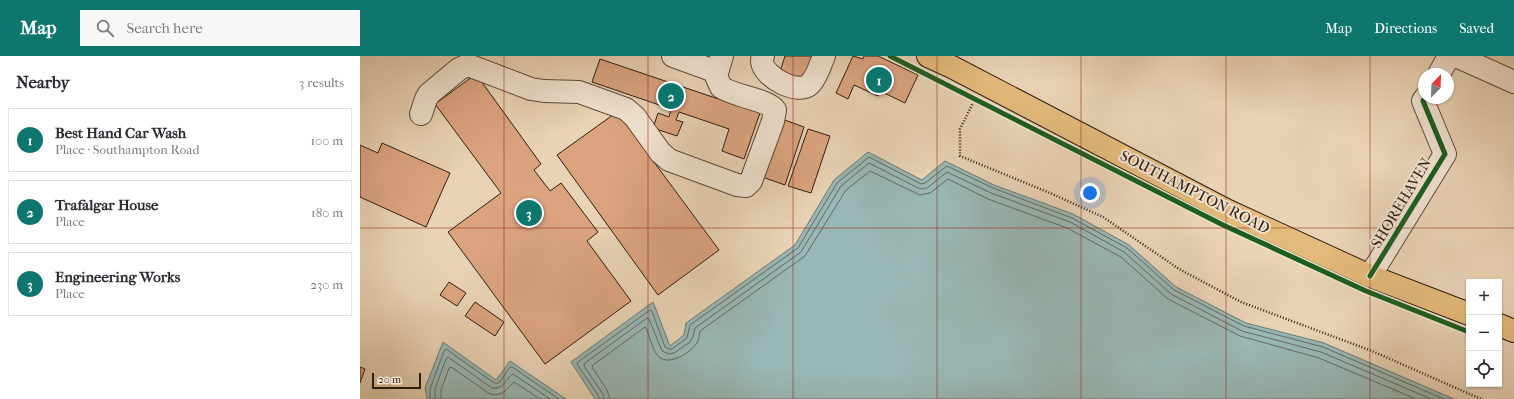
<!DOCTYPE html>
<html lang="en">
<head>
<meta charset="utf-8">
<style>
	:root { --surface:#fff; --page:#f7f7f7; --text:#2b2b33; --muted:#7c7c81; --line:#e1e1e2; --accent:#0f766e }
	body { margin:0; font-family:"IM FELL French Canon",serif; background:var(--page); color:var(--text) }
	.controls { position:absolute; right:12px; bottom:12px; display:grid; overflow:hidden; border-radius:0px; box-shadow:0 1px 3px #0004 }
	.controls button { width:36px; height:36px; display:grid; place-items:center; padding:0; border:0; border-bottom:1px solid var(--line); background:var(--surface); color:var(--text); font:20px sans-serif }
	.compass { position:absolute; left:1058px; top:12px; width:36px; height:36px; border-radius:50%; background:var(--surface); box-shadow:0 1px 3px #0004; rotate:23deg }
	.scale { position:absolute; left:12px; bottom:10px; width:49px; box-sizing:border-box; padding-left:4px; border:2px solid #301e12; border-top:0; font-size:11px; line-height:14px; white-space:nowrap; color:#301e12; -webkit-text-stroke:3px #f1e2d0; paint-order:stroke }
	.you { position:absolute; left:730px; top:137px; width:14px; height:14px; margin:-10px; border:3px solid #fff; border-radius:50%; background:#1a73e8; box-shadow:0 0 0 6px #1a73e833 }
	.badge { display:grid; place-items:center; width:26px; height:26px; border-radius:50%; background:var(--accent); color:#fff; font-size:13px; font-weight:700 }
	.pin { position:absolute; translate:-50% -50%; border:2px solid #fff; box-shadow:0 1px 4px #0006 }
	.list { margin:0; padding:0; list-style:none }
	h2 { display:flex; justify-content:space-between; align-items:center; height:52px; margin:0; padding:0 16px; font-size:17px }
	h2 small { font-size:13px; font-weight:400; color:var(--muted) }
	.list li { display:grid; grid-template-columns:26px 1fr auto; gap:12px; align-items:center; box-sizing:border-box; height:64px; margin:0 8px 8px; padding:0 8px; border:1px solid var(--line); border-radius:0px }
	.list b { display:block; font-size:15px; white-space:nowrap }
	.list p { margin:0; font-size:13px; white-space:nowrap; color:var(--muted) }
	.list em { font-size:13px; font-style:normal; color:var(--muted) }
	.icon { flex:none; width:22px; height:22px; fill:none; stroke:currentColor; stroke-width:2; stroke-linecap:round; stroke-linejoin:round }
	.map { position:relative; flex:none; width:1154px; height:343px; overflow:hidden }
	header { display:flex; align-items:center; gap:24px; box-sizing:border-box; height:56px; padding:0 20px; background:var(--accent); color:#fff }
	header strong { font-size:19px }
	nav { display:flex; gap:22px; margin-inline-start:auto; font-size:14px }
	.search { width:280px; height:36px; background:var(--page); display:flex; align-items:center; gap:10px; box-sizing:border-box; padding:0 14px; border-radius:0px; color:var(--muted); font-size:15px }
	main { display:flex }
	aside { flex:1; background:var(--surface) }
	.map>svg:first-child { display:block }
	.water { fill:#99b7b4; stroke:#6f7a73 }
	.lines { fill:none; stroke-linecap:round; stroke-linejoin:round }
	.shore { stroke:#646a63; stroke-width:1 }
	.building { fill:#dba47f; stroke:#301e12 }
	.minor-casing { stroke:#5e4b3b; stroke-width:24 }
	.major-casing { stroke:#301e12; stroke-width:24 }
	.path { stroke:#301e12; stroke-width:2.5; stroke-dasharray:1 2; stroke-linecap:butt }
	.minor { stroke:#f1e2d0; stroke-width:22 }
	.major { stroke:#e4ba7b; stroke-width:22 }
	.cycleway-casing { stroke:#f1e2d0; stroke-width:8 }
	.cycleway { stroke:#1b5e20; stroke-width:5 }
	.grid { fill:none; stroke:#8f2418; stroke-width:1; stroke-opacity:0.55 }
	.labels { text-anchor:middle; stroke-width:4; stroke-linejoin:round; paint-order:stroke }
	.street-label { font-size:15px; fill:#301e12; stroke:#f1e2d0 }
</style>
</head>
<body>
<header>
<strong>Map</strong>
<div class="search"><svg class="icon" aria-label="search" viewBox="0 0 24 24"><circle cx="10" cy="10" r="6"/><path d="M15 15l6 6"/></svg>Search here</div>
<nav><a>Map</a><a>Directions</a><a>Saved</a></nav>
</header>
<main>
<aside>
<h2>Nearby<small>3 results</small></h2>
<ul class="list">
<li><span class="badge">1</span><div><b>Best Hand Car Wash</b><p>Place · Southampton Road</p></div><em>100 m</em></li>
<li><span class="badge">2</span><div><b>Trafalgar House</b><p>Place</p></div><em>180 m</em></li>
<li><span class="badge">3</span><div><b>Engineering Works</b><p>Place</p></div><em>230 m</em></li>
</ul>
</aside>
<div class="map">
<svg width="1154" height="343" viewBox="0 0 1154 343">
	<rect width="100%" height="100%" fill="#e9d3b6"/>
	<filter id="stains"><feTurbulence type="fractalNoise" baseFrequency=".005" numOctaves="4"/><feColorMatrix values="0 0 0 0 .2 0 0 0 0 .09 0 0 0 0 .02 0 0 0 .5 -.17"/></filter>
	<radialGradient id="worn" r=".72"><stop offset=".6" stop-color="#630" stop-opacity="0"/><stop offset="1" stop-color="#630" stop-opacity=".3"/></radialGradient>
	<g class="water">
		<polygon points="508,96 562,124 585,105 634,129 713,158 769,189 816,231 886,267 964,287 1094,343 235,343 211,306 293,246 310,290 324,279 326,267 435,189 474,124"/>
		<polygon points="83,286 136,324 150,305 206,343 67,343 65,332"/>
	</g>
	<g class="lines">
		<g class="shore">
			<polyline points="70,343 70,333 84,295 86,293 134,327 139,327 150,311 152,311 199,343"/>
			<path d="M75,343v-10l11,-30 2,-2 44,31c12,2 13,-9 21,-14l37,25"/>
			<path d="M81,343v-9l8,-22 2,-1 39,27c13,3 16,-5 24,-12l26,17"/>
			<polyline points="239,343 238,339 217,308 218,306 290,254 292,255 305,291 309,293 312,293 327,282 330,269 438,192 477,127 509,101 561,128 565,127 587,110 633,132 712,162 767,192 814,234 884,270 963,291 1084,343"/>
			<polyline points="244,343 243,338 224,310 225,307 287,262 289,263 302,295 309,298 314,297 330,286 333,281 335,272 441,196 481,130 509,107 560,133 567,132 587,116 631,137 710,166 764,196 811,238 882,275 961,296 1071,343"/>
			<path d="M250,343l-3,-9 -15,-23 1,-2 52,-38 1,1c4,9 6,22 13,29 11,9 31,-4 38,-14 2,-3 2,-8 3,-12l105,-75 41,-66 24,-19 50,24 10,-2 18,-14 40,20 79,29 54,29 47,42 72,37 79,22 97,41"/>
		</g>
	</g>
	<g class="building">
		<polygon points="425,0 460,0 444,31 418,22"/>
		<polygon points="493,0 503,3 504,0 518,0 558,19 545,47 520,35 518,40 494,29 488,43 476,37"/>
		<polygon points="240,3 400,57 384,103 362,95 369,73 319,56 316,64 323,66 317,80 293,72 298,57 309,61 311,53 232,26"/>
		<polygon points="116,18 181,108 174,114 190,135 201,127 238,176 227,185 271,245 185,308 88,176 141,137 75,48"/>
		<polygon points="257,56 359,194 298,239 197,99"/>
		<polygon points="422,63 444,71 425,129 402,121"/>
		<polygon points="448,73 470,80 451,137 428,130"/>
		<polygon points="22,87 90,117 66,171 0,141 0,89 18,97"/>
		<polygon points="89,226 106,237 97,250 80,239"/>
		<polygon points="115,246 144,266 135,280 105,260"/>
		<polygon points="0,311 5,313 0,327"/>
	</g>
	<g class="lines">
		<g class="minor-casing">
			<g id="minor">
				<polyline points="313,0 357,16"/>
				<path d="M403,0c-1,2 -1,4 -1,6 2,15 36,34 48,22 7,-7 10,-19 14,-28"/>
				<polyline points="1096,0 1154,26"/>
				<polyline points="1079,18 1089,0"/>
				<path d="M61,58l5,-15 3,-5 30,-25 9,-4 63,24 13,2 35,1 47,17 9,8 25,35 9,8 68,25 9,1 5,-5 22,-60 2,-11c-6,-10 -42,-14 -54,-23l-5,-11 6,-20"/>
				<polyline points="1010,220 1085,98 1063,45 1065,42"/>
			</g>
		</g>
		<g class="major-casing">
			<g id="major">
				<polyline points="568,0 592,11 866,154 1010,220 1109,258"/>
				<polyline points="1139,269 1154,275"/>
			</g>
		</g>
		<polyline class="path" points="615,43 600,73 600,100 690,137 743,161 819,213 881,246 1012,295 1121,343"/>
		<use href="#minor" class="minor"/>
		<use href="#major" class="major"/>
		<g class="cycleway-casing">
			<g id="cycleway">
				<polyline points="530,0 863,169 1006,235 1109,276"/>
				<polyline points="1010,220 1085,98 1063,45 1065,42"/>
			</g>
		</g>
		<use href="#cycleway" class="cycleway"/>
	</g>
	<path class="grid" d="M144,0v343M288,0v343M433,0v343M577,0v343M721,0v343M866,0v343M1010,0v343M0,172h1154"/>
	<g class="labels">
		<g class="street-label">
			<text transform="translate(835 136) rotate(27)" y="5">SOUTHAMPTON ROAD</text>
			<text transform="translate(1041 147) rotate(-59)" y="5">SHOREHAVEN</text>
		</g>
	</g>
	<rect width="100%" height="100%" filter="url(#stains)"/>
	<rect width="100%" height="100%" fill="url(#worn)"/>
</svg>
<div class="controls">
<button>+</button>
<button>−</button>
<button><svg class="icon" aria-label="locate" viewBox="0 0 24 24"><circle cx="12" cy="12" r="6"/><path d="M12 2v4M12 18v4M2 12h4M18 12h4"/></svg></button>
</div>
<svg class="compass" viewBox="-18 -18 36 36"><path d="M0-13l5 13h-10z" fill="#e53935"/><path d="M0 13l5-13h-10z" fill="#7c7c81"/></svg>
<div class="scale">20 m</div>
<div class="you"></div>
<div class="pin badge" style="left:519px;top:24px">1</div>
<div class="pin badge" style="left:311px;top:40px">2</div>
<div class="pin badge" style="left:169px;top:157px">3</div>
</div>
</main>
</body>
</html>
